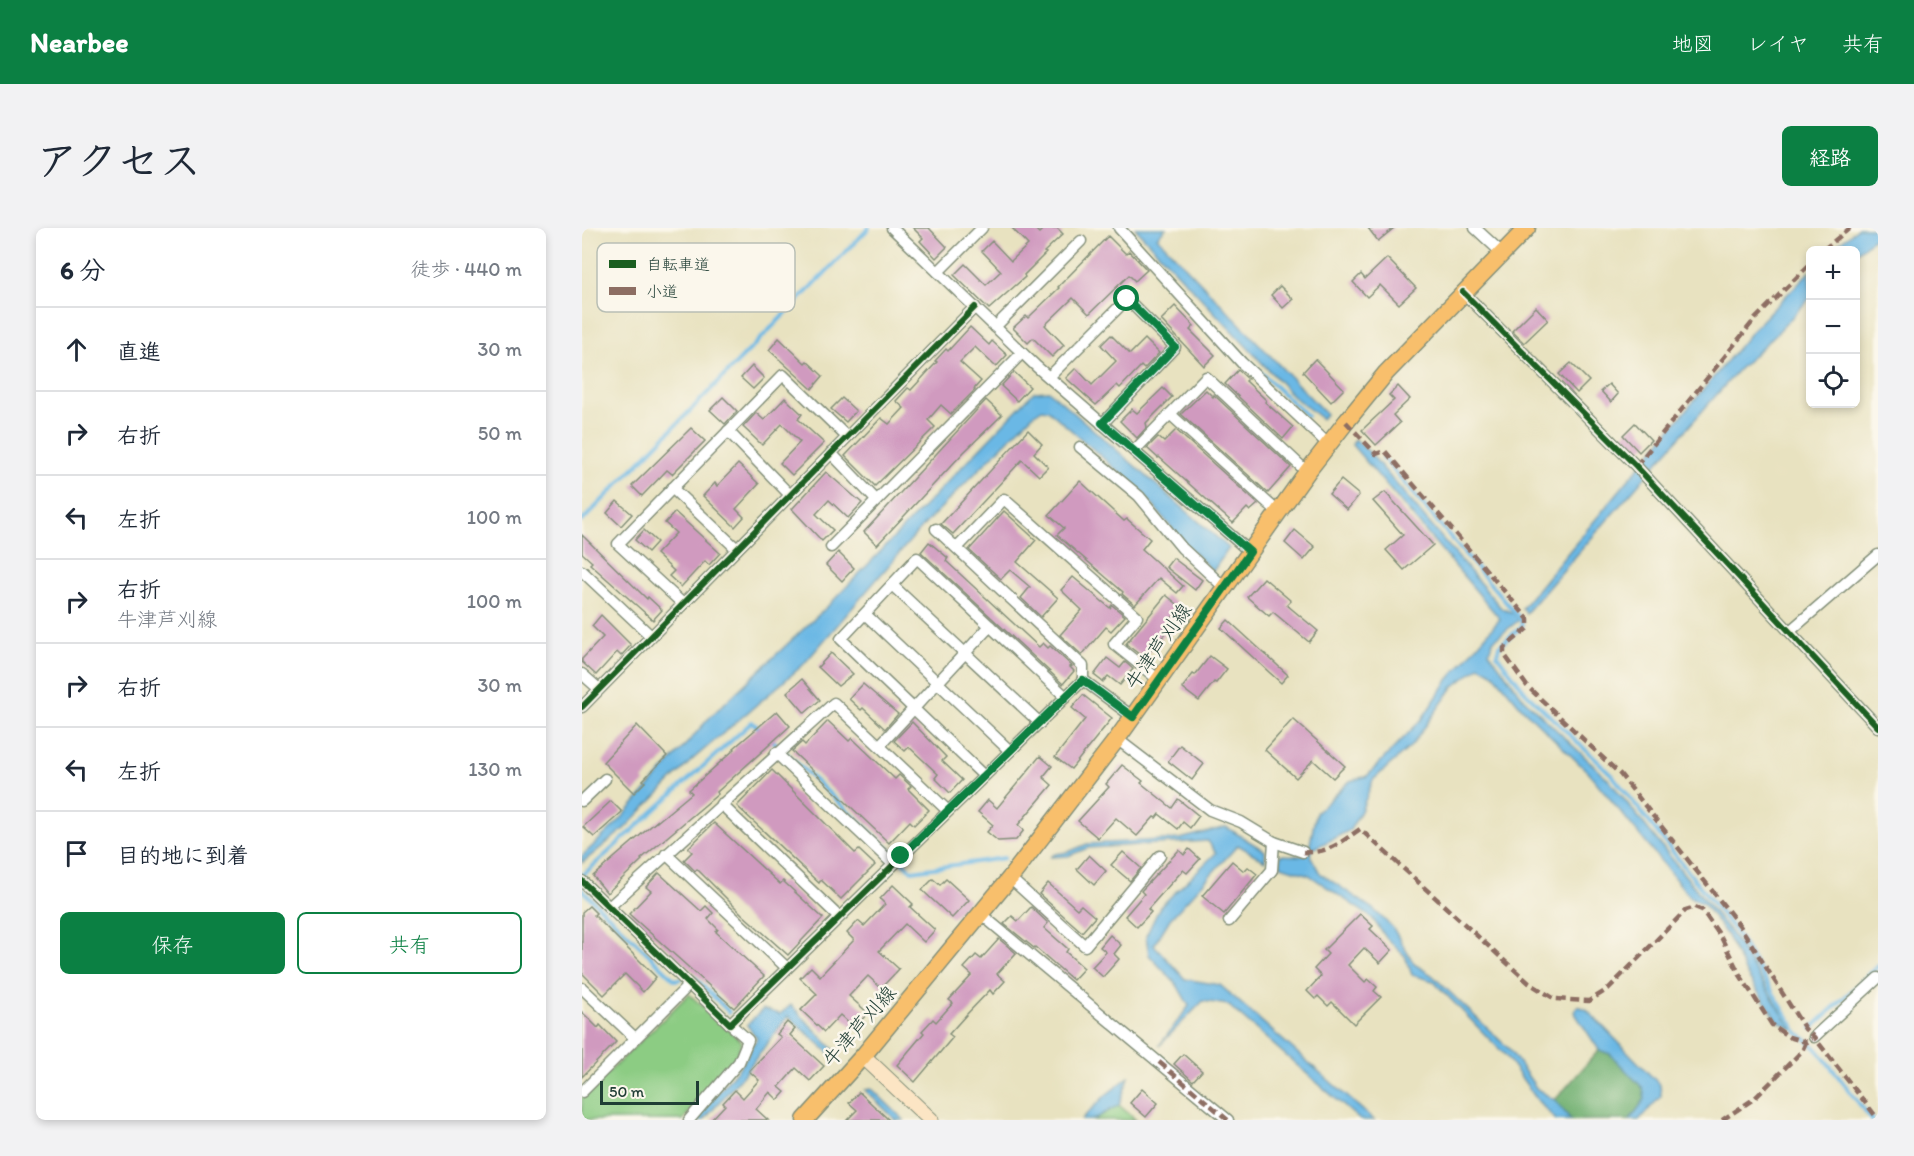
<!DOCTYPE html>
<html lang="ja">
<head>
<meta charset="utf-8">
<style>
	:root { --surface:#fff; --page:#f2f2f3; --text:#1f2937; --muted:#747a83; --line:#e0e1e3; --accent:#0b8043 }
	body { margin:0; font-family:Itim,"Klee One",sans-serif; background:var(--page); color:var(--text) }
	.controls { position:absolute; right:18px; top:18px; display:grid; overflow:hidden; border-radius:9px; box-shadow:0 3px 9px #0003 }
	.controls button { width:54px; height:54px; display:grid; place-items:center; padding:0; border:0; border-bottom:2px solid var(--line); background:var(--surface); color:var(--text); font:30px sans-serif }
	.scale { position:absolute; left:18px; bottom:15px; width:99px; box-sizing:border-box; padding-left:6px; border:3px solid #1f3d34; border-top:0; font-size:16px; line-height:21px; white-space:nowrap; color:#1f3d34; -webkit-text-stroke:4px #fbf7ec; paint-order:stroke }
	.stop { position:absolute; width:18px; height:18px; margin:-14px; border:4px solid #0b8043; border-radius:50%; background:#fff }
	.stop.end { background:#0b8043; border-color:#fff; box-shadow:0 2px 6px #0008 }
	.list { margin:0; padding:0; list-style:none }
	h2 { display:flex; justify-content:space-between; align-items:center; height:78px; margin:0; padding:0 24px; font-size:26px }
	h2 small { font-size:20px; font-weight:400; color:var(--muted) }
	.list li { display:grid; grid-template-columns:39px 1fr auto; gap:18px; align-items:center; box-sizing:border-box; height:84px; padding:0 24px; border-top:2px solid var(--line) }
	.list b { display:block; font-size:22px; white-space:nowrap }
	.list p { margin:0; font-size:20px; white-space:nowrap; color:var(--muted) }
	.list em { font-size:20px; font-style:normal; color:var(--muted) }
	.actions { display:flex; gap:12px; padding:18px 24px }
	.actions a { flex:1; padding:14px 0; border:2px solid var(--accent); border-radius:9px; text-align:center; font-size:21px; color:var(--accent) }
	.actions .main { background:var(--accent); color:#fff }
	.icon { flex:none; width:33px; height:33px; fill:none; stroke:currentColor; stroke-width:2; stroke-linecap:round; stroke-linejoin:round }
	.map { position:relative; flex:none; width:1296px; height:892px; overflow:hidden; border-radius:9px }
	header { display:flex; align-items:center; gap:36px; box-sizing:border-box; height:84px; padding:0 30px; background:var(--accent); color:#fff }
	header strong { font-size:28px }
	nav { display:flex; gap:33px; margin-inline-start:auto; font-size:21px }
	.intro { display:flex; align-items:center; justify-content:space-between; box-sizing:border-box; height:144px; padding:0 36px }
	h1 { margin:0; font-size:42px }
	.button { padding:15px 27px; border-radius:9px; background:var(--accent); color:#fff; font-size:21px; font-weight:700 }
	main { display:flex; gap:36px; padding:0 36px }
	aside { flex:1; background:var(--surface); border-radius:9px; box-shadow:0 3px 9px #0003 }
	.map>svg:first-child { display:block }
	.green { fill:#8ccc83; stroke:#56845c; stroke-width:1.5 }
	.forest { fill:#71b071; stroke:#487652; stroke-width:1.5 }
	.water { fill:#6bb8e5; stroke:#457a8c; stroke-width:1.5 }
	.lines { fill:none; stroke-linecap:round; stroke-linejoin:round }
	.stream { stroke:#6bb8e5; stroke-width:4 }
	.building { fill:#d09abf }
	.street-casing { stroke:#84907a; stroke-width:13 }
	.secondary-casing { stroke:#84907a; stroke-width:17 }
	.primary-casing { stroke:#84907a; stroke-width:19 }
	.street { stroke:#fff; stroke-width:10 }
	.secondary { stroke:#fce5c4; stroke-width:15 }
	.primary { stroke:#f8bf6c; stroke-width:16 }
	.quiet { stroke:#8d6e63; stroke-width:4.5; stroke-dasharray:9 4.5; stroke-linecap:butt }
	.cycleway-casing { stroke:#fbf7ec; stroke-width:10 }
	.cycleway { stroke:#1b5e20; stroke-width:6 }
	.route { stroke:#0b8043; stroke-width:8 }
	.labels { text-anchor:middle; stroke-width:5; stroke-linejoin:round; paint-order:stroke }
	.street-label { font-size:20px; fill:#1f3d34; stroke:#fbf7ec }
	.key { fill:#fbf7ec; stroke:#b9bfb5; stroke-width:1.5 }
	.key-label { font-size:16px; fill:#1f3d34 }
</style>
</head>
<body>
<header>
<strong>Nearbee</strong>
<nav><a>地図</a><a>レイヤ</a><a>共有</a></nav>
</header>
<div class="intro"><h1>アクセス</h1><a class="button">経路</a></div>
<main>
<aside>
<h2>6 分<small>徒歩 · 440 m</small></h2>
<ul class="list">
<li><svg class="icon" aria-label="ahead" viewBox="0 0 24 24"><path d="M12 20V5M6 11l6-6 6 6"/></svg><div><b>直進</b></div><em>30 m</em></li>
<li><svg class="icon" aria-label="right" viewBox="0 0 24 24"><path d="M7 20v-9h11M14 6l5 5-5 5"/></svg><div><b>右折</b></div><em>50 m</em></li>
<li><svg class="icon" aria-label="left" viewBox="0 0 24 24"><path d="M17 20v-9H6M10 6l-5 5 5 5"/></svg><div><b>左折</b></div><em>100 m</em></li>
<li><svg class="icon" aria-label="right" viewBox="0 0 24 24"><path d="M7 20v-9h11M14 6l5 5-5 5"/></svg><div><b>右折</b><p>牛津芦刈線</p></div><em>100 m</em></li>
<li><svg class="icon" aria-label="right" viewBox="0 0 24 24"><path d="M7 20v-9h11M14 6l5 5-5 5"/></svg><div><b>右折</b></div><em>30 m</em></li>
<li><svg class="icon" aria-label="left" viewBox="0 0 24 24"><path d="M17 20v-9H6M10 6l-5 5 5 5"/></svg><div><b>左折</b></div><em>130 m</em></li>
<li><svg class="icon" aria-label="arrive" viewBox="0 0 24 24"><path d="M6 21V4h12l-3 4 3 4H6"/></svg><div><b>目的地に到着</b></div></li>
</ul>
<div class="actions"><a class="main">保存</a><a>共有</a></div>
</aside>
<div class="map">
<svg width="1296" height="892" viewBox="0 0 1296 892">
	<rect width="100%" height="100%" fill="#fbf7ec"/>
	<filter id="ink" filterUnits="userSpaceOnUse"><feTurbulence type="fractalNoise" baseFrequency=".0167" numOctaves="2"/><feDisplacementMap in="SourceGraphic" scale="12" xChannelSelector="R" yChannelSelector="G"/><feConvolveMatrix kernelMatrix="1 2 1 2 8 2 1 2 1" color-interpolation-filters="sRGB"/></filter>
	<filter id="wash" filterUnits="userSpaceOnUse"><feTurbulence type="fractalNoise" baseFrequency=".008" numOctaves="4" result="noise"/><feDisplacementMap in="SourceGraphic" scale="24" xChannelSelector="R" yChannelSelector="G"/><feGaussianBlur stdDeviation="1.35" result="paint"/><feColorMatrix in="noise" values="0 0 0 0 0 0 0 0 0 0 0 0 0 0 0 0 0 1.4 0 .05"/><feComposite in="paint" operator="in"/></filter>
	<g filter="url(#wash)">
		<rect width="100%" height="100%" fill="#e8e2c0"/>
		<g class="green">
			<polygon points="107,766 160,814 153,830 101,892 0,892 0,870"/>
			<polygon points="537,877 554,892 511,892"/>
		</g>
		<polygon class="forest" points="1017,822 1028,826 1061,860 1063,871 1048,892 989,892 973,872"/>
		<g class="water">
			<polygon points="553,0 584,0 575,9 744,186 740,191 712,169"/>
			<polygon points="1276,0 1296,0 1296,7 1274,25 1274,22 1249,22"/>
			<polygon points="1228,43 1228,70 1194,106 1157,141 944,385 940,380 1170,103"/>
			<polygon points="467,163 647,320 631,343 604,317 560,264 466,182 460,181 451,187 339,300 221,437 110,532 42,601 0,635 0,628 38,592 128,489 248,376 452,164"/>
			<polygon points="773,211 788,225 920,381 931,385 937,392 911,413 907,424 942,471 1026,551 1149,705 1211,802 1196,793 1166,749 1144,706 1122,676 1108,669 1007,545 940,480 912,446 898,438 871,459 830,517 791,552 779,583 768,602 731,621 728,627 738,645 791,681 811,700 832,736 850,747 927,821 955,861 973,872 989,892 974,892 956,873 924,828 851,753 830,747 823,728 805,711 790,690 727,647 699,638 698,627 722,628 727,621 734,585 768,553 785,548 840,491 866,452 918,391 770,217"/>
			<polygon points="644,599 683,623 683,633 656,617 588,691 572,717 603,751 638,757 792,892 778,892 646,777 621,773 577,818 607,778 595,757 567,727 564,708 578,679 634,625 626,613 506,620 486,628 468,629 473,626 486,624 505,616 598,611"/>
			<polygon points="209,777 257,827 254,831 206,788 162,846 122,892 113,892 161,835 175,810 165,797 181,781 198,786"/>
			<polygon points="996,778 1004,781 1078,857 1079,868 1057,892 1048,892 1063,871 1061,860 1028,826 1017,822 992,784"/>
			<polygon points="547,849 537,877 511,892 499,892 525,866"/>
			<polygon points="290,861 322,892 314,892 283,862"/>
		</g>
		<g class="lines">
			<g class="stream">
				<polyline points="653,120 725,188"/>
				<polyline points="801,230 939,392 940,398 917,418 915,427 945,466 1030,547 1153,703 1215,804 1234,820 1290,892"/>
				<polyline points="0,293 287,0"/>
				<polyline points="188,510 330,643 422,630"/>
				<polyline points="0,648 170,494 178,501"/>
				<polyline points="0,662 93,752 98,751"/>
				<polyline points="105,750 113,750 147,784"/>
				<polyline points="1230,800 1296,738"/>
			</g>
		</g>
		<g id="blocks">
			<g class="building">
				<polygon points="331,0 347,0 365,19 354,30 338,13 341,10"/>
				<polygon points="430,0 452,0 457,5 462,0 475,0 481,6 462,24 464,25 442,47 443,49 407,81 372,47 383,36 404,57 419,43 400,23 410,13 429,33 446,17"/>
				<polygon points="786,0 812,0 796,13"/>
				<polygon points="526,8 544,26 547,23 565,42 553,53 547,47 507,86 491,70 489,72 463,97 482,117 470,129 451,110 446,115 431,100 444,88 446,90 477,60 476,59"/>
				<polygon points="805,30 834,60 817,76 798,57 785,69 771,54 779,46 783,51"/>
				<polygon points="698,58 711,71 701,80 689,67"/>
				<polygon points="593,78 612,98 608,102 633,127 622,138 579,92"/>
				<polygon points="954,79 966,92 942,115 930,103"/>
				<polygon points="388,99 407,117 410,113 425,127 414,139 393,119 378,134 399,153 392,161 393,162 369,186 359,177 346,192 353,199 293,258 263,228 299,190 307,196 322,180 314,173 326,160 329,162 355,134 353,133 364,121 366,123"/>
				<polygon points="529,107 548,126 563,111 577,125 562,141 559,138 538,160 535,157 514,177 484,150 494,140 510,157 534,133 519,117"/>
				<polygon points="197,110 223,135 225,133 241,148 230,161 187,122"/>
				<polygon points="733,131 762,161 749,174 721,144"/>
				<polygon points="989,135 1007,153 995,165 977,146"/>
				<polygon points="170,138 182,150 171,161 159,150"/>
				<polygon points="656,142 666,151 664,153 684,172 683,174 711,199 701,211 643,156"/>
				<polygon points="432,144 448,159 435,173 419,158"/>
				<polygon points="1027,156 1036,166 1029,174 1019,163"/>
				<polygon points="816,158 828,171 811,187 818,195 794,217 780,202 812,172 807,167"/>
				<polygon points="581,160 590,169 564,195 565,199 555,210 538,193 550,181 555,185"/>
				<polygon points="624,162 631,169 632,167 709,239 686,265 599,186"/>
				<polygon points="141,169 155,183 143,196 128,182"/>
				<polygon points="203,170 220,186 216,191 242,215 210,247 198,235 218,214 200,196 180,217 161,199 174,185 182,192"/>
				<polygon points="260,170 274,183 264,194 249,181"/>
				<polygon points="404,172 420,187 382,224 295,317 282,304"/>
				<polygon points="1053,195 1069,212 1057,224 1041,207"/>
				<polygon points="109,200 123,213 90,246 85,242 60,268 50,258"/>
				<polygon points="446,202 460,216 452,225 466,239 457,248 440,232 371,306 359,296"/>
				<polygon points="594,202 676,276 668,283 665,280 651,295 577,229 576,230 565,220 576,209 582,214"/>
				<polygon points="156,236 177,256 154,281 162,289 153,299 121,268 133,255 135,258"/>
				<polygon points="244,244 280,275 266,290 247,272 234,286 251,302 240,313 210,281"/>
				<polygon points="759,252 777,267 765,282 747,266"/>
				<polygon points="498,253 542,293 545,291 568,311 560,321 601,358 595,365 577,350 553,377 540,366 541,364 475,307 482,300 467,287"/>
				<polygon points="803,264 851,317 822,342 804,322 821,307 791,273"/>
				<polygon points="35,273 50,286 39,298 25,285"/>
				<polygon points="422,283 454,312 435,334 476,370 459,389 439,370 448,359 428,342 419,351 387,322"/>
				<polygon points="93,284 138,325 127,337 123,333 99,359 87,348 92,343 74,326 94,305 83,295"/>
				<polygon points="62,302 75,314 66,324 53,312"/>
				<polygon points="713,302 733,319 722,332 703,315"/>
				<polygon points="0,307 65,371 66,369 80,382 71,392 8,336 10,334 0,325"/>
				<polygon points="347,314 366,330 364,333 457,419 461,415 466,420 468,418 490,438 488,439 492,443 481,456 339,324"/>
				<polygon points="256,324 272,340 260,353 244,337"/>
				<polygon points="591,330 620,352 613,362 584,339"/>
				<polygon points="491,349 528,380 530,377 543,388 529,403 524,399 500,427 478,407 500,382 479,362"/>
				<polygon points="682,350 709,373 705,377 736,403 727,414 691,384 687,388 665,369"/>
				<polygon points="584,367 599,379 580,403 583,406 562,430 544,416"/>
				<polygon points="19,387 49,417 39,428 35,424 14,447 0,434 0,431 21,409 10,398"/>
				<polygon points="646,392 706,447 699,455 639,400"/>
				<polygon points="249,425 271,446 256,458 236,439"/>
				<polygon points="628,428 645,441 634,455 632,454 617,473 600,460 611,446 613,447"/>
				<polygon points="525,430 538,440 543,434 551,441 538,457 526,448 521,454 512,447"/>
				<polygon points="220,451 238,472 223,485 205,464"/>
				<polygon points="281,456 316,486 303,501 281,480 279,482 267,471"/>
				<polygon points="501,467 530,490 489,541 473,529 503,491 490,480"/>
				<polygon points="195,483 208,498 135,564 136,566 59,631 60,632 25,665 11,648 75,593 75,594 110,565 107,562 153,521 152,520"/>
				<polygon points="711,491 763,538 751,550 731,532 714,550 683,522"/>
				<polygon points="246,493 267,513 270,510 313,551 317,547 329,558 326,561 347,582 332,597 328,593 307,615 210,523 220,514 223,517"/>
				<polygon points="330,494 364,529 360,533 380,552 368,565 353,550 356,546 327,519 323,523 312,513"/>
				<polygon points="55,497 85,528 61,552 63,554 52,565 21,534"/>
				<polygon points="598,517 622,536 610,552 586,533"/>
				<polygon points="458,528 470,538 461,549 470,557 436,597 442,602 434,612 416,613 405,604 411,597 396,584 406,572 415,580"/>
				<polygon points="540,537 561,553 559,555 590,580 596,571 617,588 608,600 601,594 596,601 577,586 574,590 572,589 555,608 534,590 516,610 496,593 527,559 524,556"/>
				<polygon points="190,542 273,625 277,622 293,637 259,671 239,652 237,655 155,578"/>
				<polygon points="29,573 40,584 12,609 1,599"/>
				<polygon points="132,595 198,656 201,653 241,690 206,727 160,686 115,641 113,643 102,632 110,624 106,620"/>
				<polygon points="607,621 618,631 605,645 601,642 566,681 569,684 555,699 543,688 562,666 559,663 597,622 602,627"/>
				<polygon points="541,624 559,640 548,653 529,637"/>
				<polygon points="507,627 524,643 512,657 495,641"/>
				<polygon points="650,633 662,643 666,639 675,646 642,686 620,668"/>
				<polygon points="77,645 119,683 124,678 131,685 126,691 136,701 134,704 182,748 152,780 47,686 69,663 64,659"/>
				<polygon points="351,651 358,657 364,651 387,672 370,690 340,662"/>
				<polygon points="466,655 495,681 499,677 513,689 500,704 457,666"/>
				<polygon points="311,657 331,676 328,679 353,702 342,714 323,696 297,723 317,741 299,760 286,748 267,768 286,785 272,800 258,787 242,804 219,782 235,766 218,750 229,739 238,748 272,712 265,705 276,693 282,698 303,676 298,671"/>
				<polygon points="7,678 14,685 12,687 74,749 61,764 43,746 22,767 0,745 0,684"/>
				<polygon points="449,679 466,695 462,700 486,721 484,724 502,740 491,752 453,719 452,720 422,696 430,688 436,693"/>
				<polygon points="778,686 791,698 788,701 810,722 798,735 782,720 766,737 783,754 786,751 795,759 792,763 799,769 772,796 750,774 746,778 736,768 733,771 725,763 739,748 732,741 746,726 742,722"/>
				<polygon points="528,707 539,717 532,726 537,731 521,749 510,739 524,724 518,719"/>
				<polygon points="417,711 434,725 415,746 423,753 411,766 408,762 384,787 367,806 371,809 333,854 315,837 342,805 340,803 351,791 354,794 371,775 367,772 390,747 382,740 394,727 399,731"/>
				<polygon points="0,784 16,800 18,797 34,814 0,849"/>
				<polygon points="205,794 213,801 208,807 242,838 228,853 214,840 197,859 203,864 196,872 188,864 174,881 186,892 129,892 143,877 141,875 153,862 161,870 177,852 167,843 199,809 195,806"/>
				<polygon points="601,826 620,843 611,853 592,836"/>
				<polygon points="560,861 576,875 564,889 548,875"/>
				<polygon points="277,864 307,892 265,892 275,882 267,875"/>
			</g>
		</g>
	</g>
	<g filter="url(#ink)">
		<use href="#blocks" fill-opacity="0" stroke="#84907a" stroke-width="1.5"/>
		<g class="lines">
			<g class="street-casing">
				<g id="street">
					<polyline points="310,0 455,139 668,324"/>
					<polyline points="537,0 660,135 747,217"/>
					<polyline points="893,0 920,25"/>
					<polyline points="356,44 400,0"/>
					<polyline points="881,64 1054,238 1296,499"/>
					<polyline points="413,99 499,13"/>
					<polyline points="467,149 545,71 593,119 520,196"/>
					<polyline points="588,186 696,284"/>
					<polyline points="146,203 208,267"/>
					<polyline points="498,219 557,268 600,320 643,360"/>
					<polyline points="552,223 624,149 725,244"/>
					<polyline points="249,225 294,272"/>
					<polyline points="90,260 155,321"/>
					<polyline points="354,301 501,438 501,452 551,489"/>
					<polyline points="249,319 440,125"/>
					<polyline points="375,320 422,271 555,389 532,416 577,452"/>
					<polyline points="0,343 69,408"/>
					<polyline points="310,357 458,495"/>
					<polyline points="101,376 36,316 201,147 265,209"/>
					<polyline points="283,386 428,523"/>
					<polyline points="1208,403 1296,327"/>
					<polyline points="0,446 17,461"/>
					<polyline points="0,479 393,79"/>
					<polyline points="535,511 628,582 659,594 692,614 721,624"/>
					<polyline points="298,517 408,398"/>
					<polyline points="194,525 311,636"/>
					<polyline points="402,548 259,411 335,330 484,469"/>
					<polyline points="0,573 23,551"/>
					<polyline points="139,576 257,689"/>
					<polyline points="84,626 205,740"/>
					<polyline points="428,650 503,718 578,628"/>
					<polyline points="0,653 148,796 501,452"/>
					<polyline points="27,679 252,475 366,583"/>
					<polyline points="400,687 646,892"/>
					<polyline points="647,693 690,642 692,614"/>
					<polyline points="0,760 53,810"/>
					<polyline points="1232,809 1296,750"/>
					<polyline points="0,864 107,757"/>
					<polyline points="107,892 157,834 166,812 148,796"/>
				</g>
			</g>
			<g class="secondary-casing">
				<polyline id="secondary" points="281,828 349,892"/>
			</g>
			<g class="primary-casing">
				<polyline id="primary" points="223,892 281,828 428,650 535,511 725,244 764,194 804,145 945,0"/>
			</g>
			<use href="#street" class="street"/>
			<use href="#secondary" class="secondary"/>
			<use href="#primary" class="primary"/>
			<g class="quiet">
				<polyline points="1241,22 1268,0"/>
				<polyline points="764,194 794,226 803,223 946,391 946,400 922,420 922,426 945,458 1038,546 1158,698 1223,801 1232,809 1296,891"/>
				<polyline points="1054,238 1173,91 1228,36"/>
				<path d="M721,624c25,2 38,-10 57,-23l169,154 26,16 34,2 19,-12 78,-79 9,-3 7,3 19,27 19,38 32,50 17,12 17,5"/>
				<polyline points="577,834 646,892"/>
				<polyline points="1140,892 1173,870 1220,823 1224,814 1230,811"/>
			</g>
			<g class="cycleway-casing">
				<g id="cycleway">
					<polyline points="881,64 1054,238 1296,499"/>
					<polyline points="0,479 393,79"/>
					<polyline points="0,653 148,796 501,452"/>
				</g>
			</g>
			<use href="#cycleway" class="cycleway"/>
		</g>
	</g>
	<g class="lines" filter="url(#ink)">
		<polyline class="route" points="319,628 501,452 551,489 668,324 520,195 593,119 545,71"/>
	</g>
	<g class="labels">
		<g class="street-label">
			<text transform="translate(576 418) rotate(-55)" y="7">牛津芦刈線</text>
			<text transform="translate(277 798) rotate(-49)" y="7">牛津芦刈線</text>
		</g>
	</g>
	<rect x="15" y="15" width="198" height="69" rx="9" class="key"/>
	<rect x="27" y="32" width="27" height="8" fill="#1b5e20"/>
	<rect x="27" y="59" width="27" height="8" fill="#8d6e63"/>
	<g class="key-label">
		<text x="64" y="42">自転車道</text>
		<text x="64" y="69">小道</text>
	</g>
</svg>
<div class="controls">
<button>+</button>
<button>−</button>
<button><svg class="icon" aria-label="locate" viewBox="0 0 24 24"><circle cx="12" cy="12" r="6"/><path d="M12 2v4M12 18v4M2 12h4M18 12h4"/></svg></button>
</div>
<div class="scale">50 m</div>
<div class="stop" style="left:545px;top:71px"></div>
<div class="stop end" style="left:319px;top:628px"></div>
</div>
</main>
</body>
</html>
